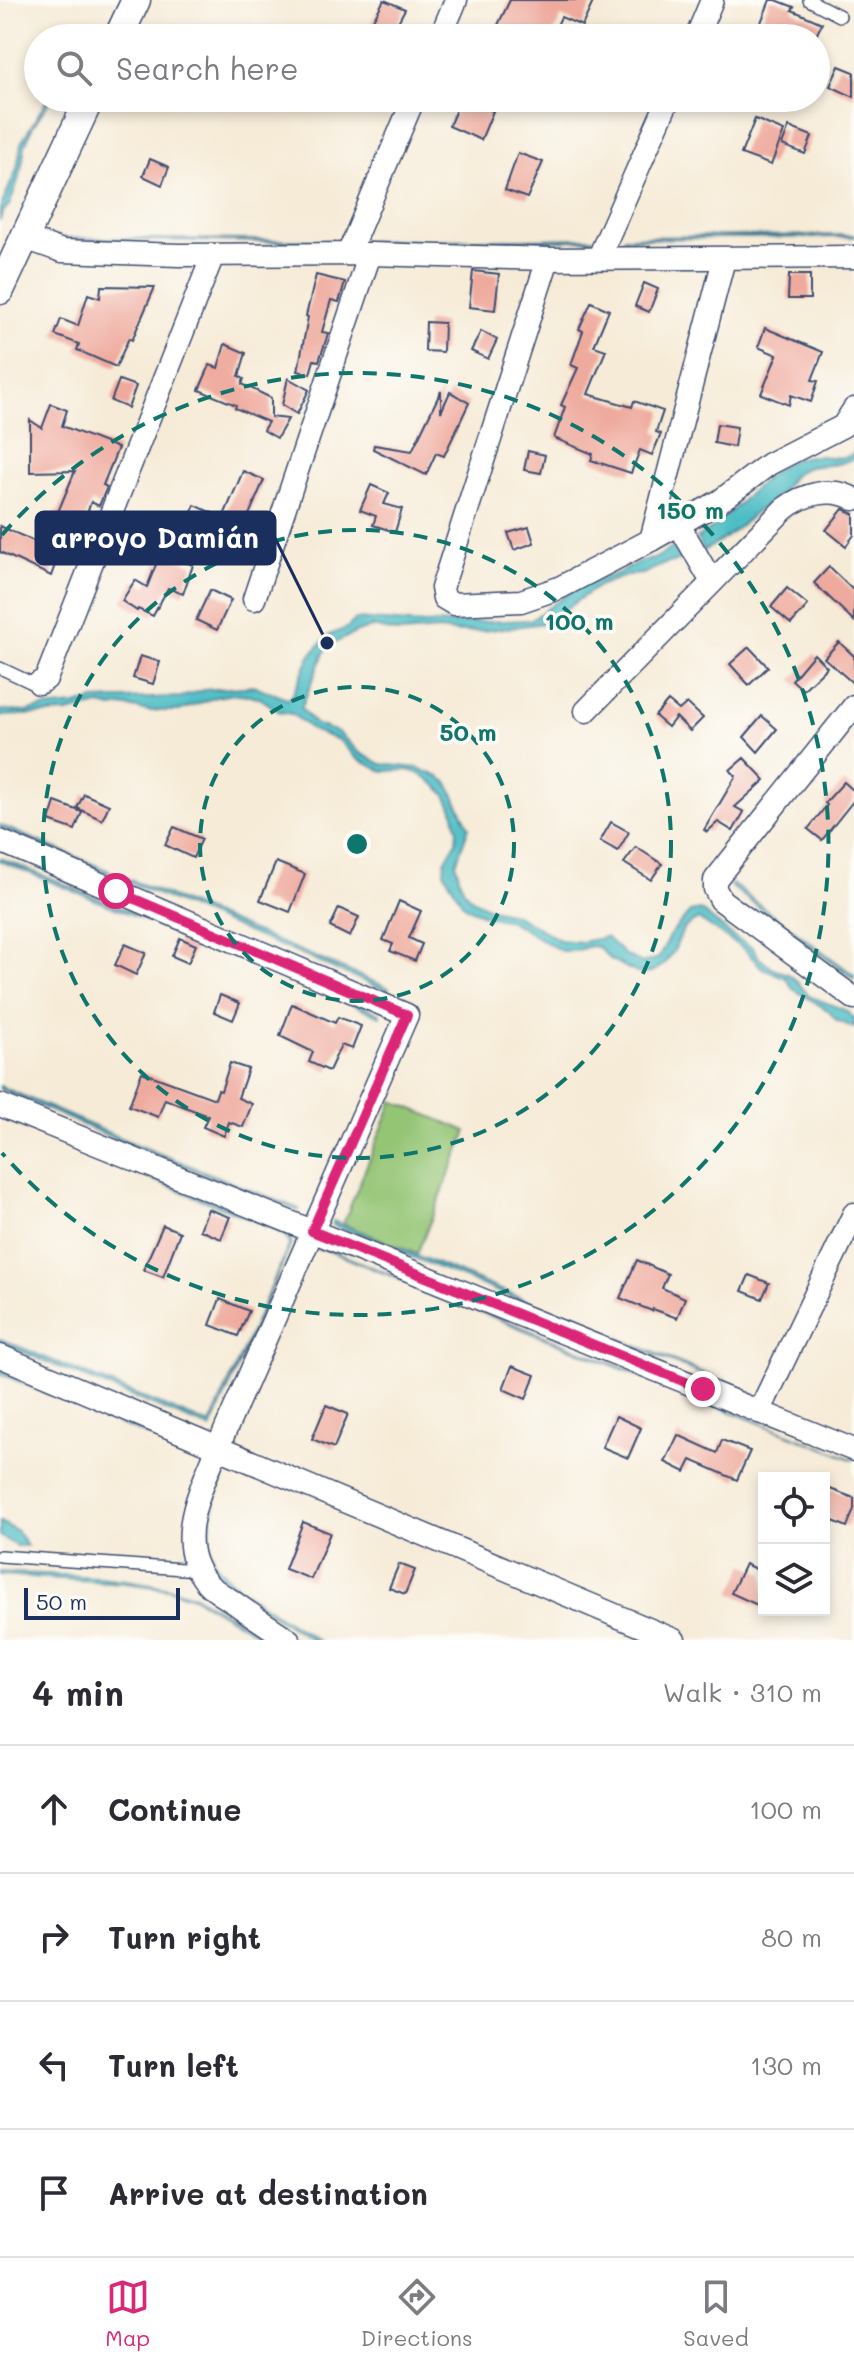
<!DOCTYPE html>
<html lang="en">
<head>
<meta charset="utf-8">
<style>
	:root { --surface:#fff; --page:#f2f2f3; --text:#2b2b33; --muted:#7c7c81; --line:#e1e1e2; --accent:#db2777 }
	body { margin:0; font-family:Mali,sans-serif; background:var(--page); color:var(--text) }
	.controls { position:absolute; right:24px; bottom:24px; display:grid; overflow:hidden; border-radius:0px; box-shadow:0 4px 12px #0003 }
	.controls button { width:72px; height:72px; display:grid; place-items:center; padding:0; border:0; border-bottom:2px solid var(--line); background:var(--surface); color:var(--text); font:40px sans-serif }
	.scale { position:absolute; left:24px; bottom:20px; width:156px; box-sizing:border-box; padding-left:8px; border:4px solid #1b2f5e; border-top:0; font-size:22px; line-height:28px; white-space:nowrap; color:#1b2f5e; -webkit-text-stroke:6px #fdfcf7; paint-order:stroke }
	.stop { position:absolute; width:24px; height:24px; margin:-18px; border:6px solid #db2777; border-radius:50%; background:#fff }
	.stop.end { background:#db2777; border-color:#fff; box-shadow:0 2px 8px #0008 }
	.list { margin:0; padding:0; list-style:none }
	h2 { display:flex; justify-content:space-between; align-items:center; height:104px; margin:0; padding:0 32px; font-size:34px }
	h2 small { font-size:26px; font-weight:400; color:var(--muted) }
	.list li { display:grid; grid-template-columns:52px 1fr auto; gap:24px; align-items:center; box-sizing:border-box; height:128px; padding:0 32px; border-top:2px solid var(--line) }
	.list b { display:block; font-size:30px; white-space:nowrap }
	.list em { font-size:26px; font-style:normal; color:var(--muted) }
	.icon { flex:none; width:44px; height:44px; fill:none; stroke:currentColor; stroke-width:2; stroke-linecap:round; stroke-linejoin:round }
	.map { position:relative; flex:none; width:854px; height:1640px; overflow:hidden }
	.search { position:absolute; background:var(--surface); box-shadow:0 4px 12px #0003; left:24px; right:24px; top:24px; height:88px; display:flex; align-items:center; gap:20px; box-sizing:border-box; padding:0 28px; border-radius:44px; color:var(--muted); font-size:30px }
	.sheet { height:616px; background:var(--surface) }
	nav { display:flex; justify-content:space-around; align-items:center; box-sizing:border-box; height:112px; border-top:2px solid var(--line); background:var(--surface); font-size:22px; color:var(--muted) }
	nav a { display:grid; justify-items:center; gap:4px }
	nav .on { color:var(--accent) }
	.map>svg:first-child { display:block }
	.green { fill:#94c574; stroke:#587a69; stroke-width:2 }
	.water { fill:#4ebdc4; stroke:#347691; stroke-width:2 }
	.building { fill:#efaa9e }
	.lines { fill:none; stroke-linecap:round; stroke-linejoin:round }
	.service-casing { stroke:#3c4b70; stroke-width:14 }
	.minor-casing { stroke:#3c4b70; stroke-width:25 }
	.tertiary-casing { stroke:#3c4b70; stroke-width:31 }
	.service { stroke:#fff; stroke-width:11 }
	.minor { stroke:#fff; stroke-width:22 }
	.tertiary { stroke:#fff; stroke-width:28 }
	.route { stroke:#db2777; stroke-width:10 }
	.ring { fill:none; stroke:#0f766e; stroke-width:4; stroke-dasharray:14 10 }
	.centre { fill:#0f766e; stroke:#fdfcf7; stroke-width:4 }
	.ring-label { font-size:24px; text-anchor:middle; font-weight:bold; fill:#0f766e; stroke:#fdfcf7; stroke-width:7; stroke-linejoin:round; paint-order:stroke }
	.leader { fill:none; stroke:#1b2f5e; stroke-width:3 }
	.callout-dot { fill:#1b2f5e; stroke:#fdfcf7; stroke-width:3 }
	.callout { fill:#1b2f5e; stroke:#1b2f5e; stroke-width:3 }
	.callout-label { font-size:28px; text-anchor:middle; font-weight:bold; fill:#fff }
</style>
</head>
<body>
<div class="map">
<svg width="854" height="1640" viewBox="0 0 854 1640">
	<rect width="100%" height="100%" fill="#fdfcf7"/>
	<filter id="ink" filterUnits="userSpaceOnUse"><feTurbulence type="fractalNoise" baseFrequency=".0125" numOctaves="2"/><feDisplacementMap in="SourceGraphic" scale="16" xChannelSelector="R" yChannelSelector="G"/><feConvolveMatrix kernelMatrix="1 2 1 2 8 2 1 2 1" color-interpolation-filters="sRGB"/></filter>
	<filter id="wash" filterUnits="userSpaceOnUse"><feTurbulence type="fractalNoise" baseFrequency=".006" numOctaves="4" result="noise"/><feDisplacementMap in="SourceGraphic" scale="32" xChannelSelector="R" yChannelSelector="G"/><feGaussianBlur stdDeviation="1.8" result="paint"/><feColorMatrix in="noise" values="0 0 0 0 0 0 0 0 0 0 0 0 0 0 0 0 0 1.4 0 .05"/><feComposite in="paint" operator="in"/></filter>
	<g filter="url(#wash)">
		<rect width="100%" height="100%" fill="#f6ebd7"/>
		<polygon class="green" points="393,1101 467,1131 417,1254 343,1224"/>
		<g class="water">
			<polygon points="48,98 52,98 33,126 25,145 21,171 10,204 2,213 0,221 0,209 17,169 21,143"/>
			<polygon points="50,235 66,238 339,241 338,243 65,239 50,236"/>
			<polygon points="854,235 854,237 623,239 624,237"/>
			<polygon points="593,238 592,240 367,242 367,241"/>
			<path d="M854,453v5c-21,12 -36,3 -55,13 -10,5 -12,16 -20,23 -9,9 -21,15 -30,24 -18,16 -25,22 -46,33l-6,-13c33,-18 54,-53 86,-73 7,-5 20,-9 29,-9 16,-1 28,6 42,-3z"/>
			<polygon points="679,544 689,558 664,564 643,574 629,575 600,585 545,623 482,631 457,632 438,630 401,633 372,627 357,632 330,645 324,653 301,708 315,724 338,732 360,753 381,764 418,768 439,777 448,783 469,827 456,864 460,881 465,892 472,899 491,909 514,914 560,940 581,942 606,937 625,955 642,963 659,958 669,936 690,912 700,910 734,937 753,948 759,958 772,968 788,974 796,980 809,996 845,1010 854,1018 854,1028 836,1020 829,1011 793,989 786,978 762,968 745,950 698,919 683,929 674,951 663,965 654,971 645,974 637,973 611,960 598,947 590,946 575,951 561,951 510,921 487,916 472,910 463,904 444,872 445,861 456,842 457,829 453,809 446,795 437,786 420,774 409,770 382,771 357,759 339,740 314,731 292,714 280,712 260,698 250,695 234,694 216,697 179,711 149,711 121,706 113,708 100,705 67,713 0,716 0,710 26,712 42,708 76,705 94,700 181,697 204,690 255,686 287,699 292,696 310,656 321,643 329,635 347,628 356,619 424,624 531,620 579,586 618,573 641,561 654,559"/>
			<polygon points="0,825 389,988 387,991 0,828"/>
			<polygon points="0,858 380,1013 380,1016 0,861"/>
			<polygon points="732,884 854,975 854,979 730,886"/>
			<polygon points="0,1086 128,1141 299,1209 299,1211 127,1144 0,1089"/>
			<path d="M0,1114l260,106 31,16v8l-80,185 -211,-86v-4l210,86 79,-179c-1,-14 -18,-18 -29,-23l-260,-105z"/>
			<polygon points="333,1221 743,1389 743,1391 333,1225"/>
			<polygon points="319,1246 322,1247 854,1460 599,1360 324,1249 319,1250"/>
			<polygon points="0,1369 80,1405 202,1453 200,1456 79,1408 0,1373"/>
			<path d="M225,1464l1,2c-8,29 -21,60 -14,90 6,24 83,69 105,84h-5c-22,-14 -94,-58 -102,-79 -10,-27 6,-71 15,-97z"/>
			<polygon points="0,1522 17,1531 27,1546 16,1546 0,1536"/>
			<path d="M0,1572c62,4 135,2 193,23l81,45h-6l-75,-43 -24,-8 -45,-6 -124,-8z"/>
		</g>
		<g id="blocks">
			<g class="building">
				<polygon points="384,0 405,9 397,24 393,22 387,38 363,38"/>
				<polygon points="510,0 594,0 582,26 561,17 551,38 504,38 506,34 496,29"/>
				<polygon points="770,0 776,0 794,7 792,10 822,23 815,38 776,38 758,30"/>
				<polygon points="839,66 854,72 854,97 830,86"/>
				<polygon points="461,98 493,111 481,140 449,126"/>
				<polygon points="755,119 784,131 771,165 741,154"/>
				<polygon points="789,127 812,136 805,154 782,145"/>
				<polygon points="518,153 543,162 527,198 505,190"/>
				<polygon points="150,159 169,167 162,185 143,176"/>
				<polygon points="473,271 499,274 495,310 469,307"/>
				<polygon points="316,275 345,282 339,302 331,300 322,332 328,333 326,340 319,361 314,360 310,374 298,371 308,317 306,316"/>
				<polygon points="789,275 810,275 810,299 788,299"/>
				<polygon points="644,283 658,289 649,312 635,306"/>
				<polygon points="101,286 155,287 132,340 129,338 116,367 77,350 79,344 55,335 61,319 78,326 88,294 100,298"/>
				<polygon points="591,302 609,310 594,346 606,350 588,394 632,407 634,401 663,411 656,432 661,434 652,455 640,450 631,473 591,460 593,454 554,438 565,407 561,405 578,368 571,365 583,331 579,329"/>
				<polygon points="426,322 444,323 443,352 425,351"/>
				<polygon points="765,328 823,352 812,380 818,381 811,402 791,395 789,405 761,394 777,355 758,347"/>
				<polygon points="481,331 497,340 488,359 471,351"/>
				<polygon points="225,344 246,353 239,376 244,379 242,384 271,398 271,417 288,419 277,438 263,430 268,422 235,408 236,405 199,390 210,365 218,368"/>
				<polygon points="288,378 309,390 297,414 282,405"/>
				<polygon points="119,380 136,386 128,408 111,401"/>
				<polygon points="441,391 441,412 450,392 469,403 444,456 436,453 426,475 373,449 374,445 412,451"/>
				<polygon points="51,404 67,410 62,426 118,448 103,485 107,487 99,506 91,502 79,536 70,532 66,541 64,540 51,576 0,552 0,526 40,544 55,512 58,512 75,471 30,472 30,420 42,428"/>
				<polygon points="717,424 737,427 734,447 714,443"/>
				<polygon points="528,451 545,455 541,473 524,470"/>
				<polygon points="243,471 264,480 243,529 260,537 252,557 185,527 195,505 223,518"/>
				<polygon points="371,485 389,493 384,504 402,509 395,532 373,525 376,516 360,510"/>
				<polygon points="843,509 854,514 854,535 846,546 826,530"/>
				<polygon points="529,527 534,543 514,550 508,533"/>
				<polygon points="161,552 193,565 183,594 168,588 153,616 138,609 137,611 122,601 135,580 147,587"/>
				<polygon points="829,567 854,591 854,621 814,583"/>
				<polygon points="787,588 808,605 791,624 771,607"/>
				<polygon points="210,590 231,600 217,630 196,620"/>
				<polygon points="839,642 854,656 854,684 824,658"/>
				<polygon points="749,647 768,667 749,685 730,664"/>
				<polygon points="814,654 827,667 803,690 792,680"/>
				<polygon points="140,656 160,662 153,684 133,678"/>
				<polygon points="668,701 679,710 687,703 703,718 690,731 676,717 668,727 655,716"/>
				<polygon points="762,716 777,729 758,752 744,737"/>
				<polygon points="744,758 765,780 735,807 744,812 733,831 718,822 707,832 704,830 736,776 730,770"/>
				<polygon points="844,782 854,791 854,800 822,840 808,829 827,805 825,803"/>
				<polygon points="84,794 109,805 102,820 77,808"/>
				<polygon points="55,802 82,812 75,830 49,821"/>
				<polygon points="611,822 629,832 618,851 600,841"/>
				<polygon points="174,827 202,839 193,858 165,845"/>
				<polygon points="636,847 662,864 651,880 624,863"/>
				<polygon points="276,862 305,874 290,912 260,900"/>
				<polygon points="399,901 421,911 409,938 422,944 415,961 390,951 393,944 383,940"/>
				<polygon points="339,908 359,917 350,937 330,927"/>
				<polygon points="180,938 196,945 188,963 172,956"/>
				<polygon points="125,944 146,953 136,975 115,965"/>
				<polygon points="220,995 240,1003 233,1020 214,1012"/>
				<polygon points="292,1004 335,1023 338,1017 361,1026 352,1049 341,1045 329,1071 309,1062 313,1052 280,1036"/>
				<polygon points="230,1063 248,1069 238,1098 252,1104 243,1127 229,1122 224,1136 203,1127 208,1116 165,1099 158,1117 129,1106 142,1072 215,1099 218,1090 221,1091"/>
				<polygon points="208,1209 230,1217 221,1239 200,1230"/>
				<polygon points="163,1225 180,1232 163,1277 143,1270"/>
				<polygon points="637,1260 668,1274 662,1288 685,1298 677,1318 653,1309 652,1311 620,1298"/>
				<polygon points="749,1275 769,1283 762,1299 742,1291"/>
				<polygon points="220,1299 249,1311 238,1336 210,1325"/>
				<polygon points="512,1366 535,1375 526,1399 503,1389"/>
				<polygon points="326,1405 348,1414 334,1448 312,1439"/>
				<polygon points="616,1416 641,1428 628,1458 602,1447"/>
				<polygon points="678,1435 717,1453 722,1440 750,1451 737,1480 691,1460 685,1472 665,1462"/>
				<polygon points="830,1489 854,1498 854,1509 847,1527 824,1517 824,1503"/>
				<polygon points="303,1522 330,1533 311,1579 285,1569"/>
				<polygon points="399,1564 415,1570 405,1594 389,1588"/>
				<polygon points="745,1564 764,1573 764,1608 731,1593"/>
			</g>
		</g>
	</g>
	<g filter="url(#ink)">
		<use href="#blocks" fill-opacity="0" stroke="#3c4b70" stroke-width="2"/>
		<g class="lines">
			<g class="service-casing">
				<g id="service">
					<polyline points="809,0 840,16"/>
					<polyline points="0,668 30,682 39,683"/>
					<polyline points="0,1556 197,1570"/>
				</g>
			</g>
			<g class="minor-casing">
				<g id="minor">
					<polyline points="440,38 456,0"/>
					<polyline points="696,38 712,0"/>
					<polyline points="25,238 62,251 179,255 370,254 548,259 854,257"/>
					<polyline points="348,254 414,98"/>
					<polyline points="599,257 669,98"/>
					<polyline points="548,259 442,588 444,598 454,604 521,601 559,588 651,540 720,501 769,464 843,426 854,409"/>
					<polyline points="679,525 712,582"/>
					<polyline points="651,540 724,259"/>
					<polyline points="254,599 370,254"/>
					<polyline points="39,683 46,679 213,255"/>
					<polyline points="854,706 715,880 715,889 721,900 854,998"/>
					<path d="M586,711l198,-202c19,-15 48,-23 70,-10"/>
					<path d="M0,841l407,174 -189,432c-17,42 -46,96 -11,136 6,7 17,13 25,18 19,14 38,26 57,39"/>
					<polyline points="0,1105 854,1450"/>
					<polyline points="0,1356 674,1640"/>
					<polyline points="759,1412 854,1214"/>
				</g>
			</g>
			<g class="tertiary-casing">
				<g id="tertiary">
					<polyline points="118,38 136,0"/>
					<polyline points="0,290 90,98"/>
				</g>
			</g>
			<use href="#service" class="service"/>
			<use href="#minor" class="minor"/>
			<use href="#tertiary" class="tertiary"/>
		</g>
	</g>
	<g class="lines" filter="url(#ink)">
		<polyline class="route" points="116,891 407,1015 312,1231 703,1389"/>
	</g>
	<g class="ring">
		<circle cx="357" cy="844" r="157"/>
		<circle cx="357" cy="844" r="314"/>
		<path d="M2 535A471 471 0 1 1 2 1153"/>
	</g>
	<circle cx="357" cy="844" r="12" class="centre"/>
	<g class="ring-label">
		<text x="690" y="519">150 m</text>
		<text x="579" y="630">100 m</text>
		<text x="468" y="741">50 m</text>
	</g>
	<path class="leader" d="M327 643L275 538"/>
	<circle class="callout-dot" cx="327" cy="643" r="8"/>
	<rect class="callout" x="36" y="512" width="239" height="52" rx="8"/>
	<g class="callout-label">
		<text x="155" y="548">arroyo Damián</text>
	</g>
</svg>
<div class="controls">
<button><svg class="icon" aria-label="locate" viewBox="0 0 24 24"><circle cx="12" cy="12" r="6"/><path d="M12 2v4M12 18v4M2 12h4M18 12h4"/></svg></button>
<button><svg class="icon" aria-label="layers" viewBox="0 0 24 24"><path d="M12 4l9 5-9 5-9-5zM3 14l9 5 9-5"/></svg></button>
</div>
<div class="scale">50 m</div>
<div class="stop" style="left:116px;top:891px"></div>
<div class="stop end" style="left:703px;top:1389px"></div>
<div class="search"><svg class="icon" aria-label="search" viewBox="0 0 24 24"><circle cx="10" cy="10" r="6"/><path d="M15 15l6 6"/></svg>Search here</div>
</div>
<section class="sheet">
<h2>4 min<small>Walk · 310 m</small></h2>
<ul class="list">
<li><svg class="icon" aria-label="ahead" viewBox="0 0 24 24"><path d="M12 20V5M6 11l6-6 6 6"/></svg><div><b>Continue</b></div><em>100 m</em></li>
<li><svg class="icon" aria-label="right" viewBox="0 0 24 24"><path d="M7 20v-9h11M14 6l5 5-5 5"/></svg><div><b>Turn right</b></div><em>80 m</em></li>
<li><svg class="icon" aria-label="left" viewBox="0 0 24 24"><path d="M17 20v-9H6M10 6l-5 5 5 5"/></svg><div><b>Turn left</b></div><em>130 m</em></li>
<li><svg class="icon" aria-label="arrive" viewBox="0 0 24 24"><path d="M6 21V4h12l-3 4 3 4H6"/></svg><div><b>Arrive at destination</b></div></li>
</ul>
</section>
<nav>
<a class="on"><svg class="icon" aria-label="map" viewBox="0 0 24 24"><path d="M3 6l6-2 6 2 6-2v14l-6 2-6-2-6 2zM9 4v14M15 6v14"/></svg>Map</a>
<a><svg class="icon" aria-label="directions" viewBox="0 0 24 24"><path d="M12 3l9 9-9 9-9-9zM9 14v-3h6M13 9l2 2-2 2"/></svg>Directions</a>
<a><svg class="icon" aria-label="saved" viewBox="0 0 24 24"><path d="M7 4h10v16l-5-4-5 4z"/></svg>Saved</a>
</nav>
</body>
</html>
